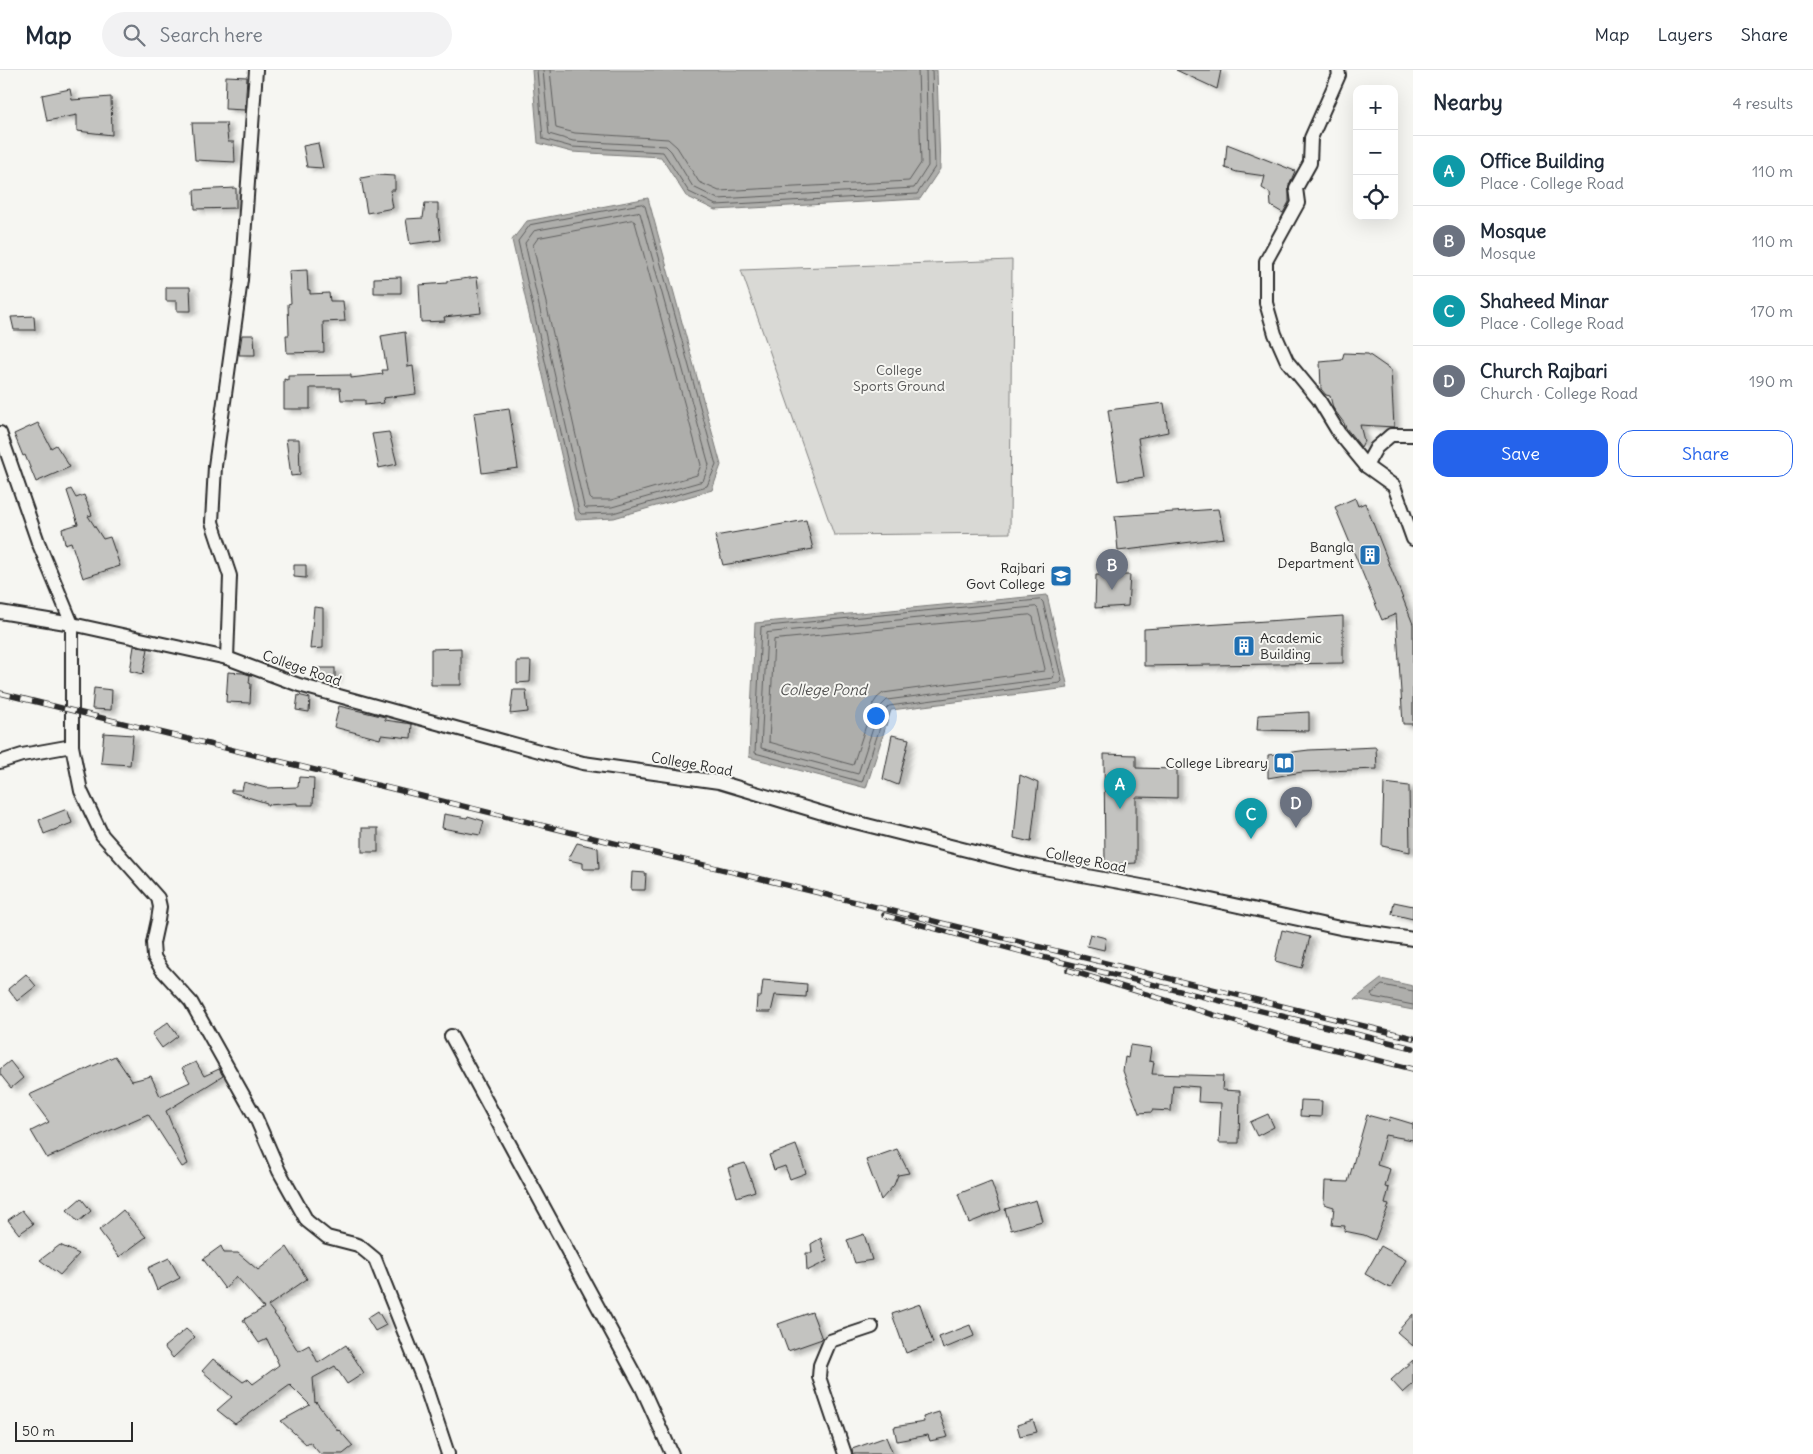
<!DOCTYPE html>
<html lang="en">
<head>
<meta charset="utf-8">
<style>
	:root { --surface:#fff; --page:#f2f2f3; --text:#1f2937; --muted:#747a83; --line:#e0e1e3; --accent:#2563eb }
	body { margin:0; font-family:Delius,sans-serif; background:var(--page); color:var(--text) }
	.controls { position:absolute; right:15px; top:15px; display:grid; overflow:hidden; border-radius:10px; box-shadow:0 5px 20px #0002 }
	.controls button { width:45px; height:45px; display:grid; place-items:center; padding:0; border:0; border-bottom:1px solid var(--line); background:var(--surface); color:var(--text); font:25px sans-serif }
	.scale { position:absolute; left:15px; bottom:12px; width:118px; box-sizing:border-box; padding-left:5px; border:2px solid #2b2b2b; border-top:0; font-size:14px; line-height:18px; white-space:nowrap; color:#2b2b2b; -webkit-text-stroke:4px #f6f6f2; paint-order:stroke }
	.you { position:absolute; left:875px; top:645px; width:18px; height:18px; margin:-12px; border:4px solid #fff; border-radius:50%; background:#1a73e8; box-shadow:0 0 0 8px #1a73e833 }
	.badge { display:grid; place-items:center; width:32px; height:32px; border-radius:50%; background:var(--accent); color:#fff; font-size:16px; font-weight:700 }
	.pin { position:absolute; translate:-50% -41px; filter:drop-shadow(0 1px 2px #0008) }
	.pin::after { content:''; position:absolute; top:26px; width:18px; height:15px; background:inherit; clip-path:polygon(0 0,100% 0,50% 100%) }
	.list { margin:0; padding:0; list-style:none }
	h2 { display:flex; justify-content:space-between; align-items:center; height:65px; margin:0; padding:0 20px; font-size:21px }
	h2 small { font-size:16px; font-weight:400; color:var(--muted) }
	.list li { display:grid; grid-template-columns:32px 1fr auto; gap:15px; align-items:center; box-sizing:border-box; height:70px; padding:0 20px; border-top:1px solid var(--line) }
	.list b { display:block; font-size:19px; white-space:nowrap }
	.list p { margin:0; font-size:16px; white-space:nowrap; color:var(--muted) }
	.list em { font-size:16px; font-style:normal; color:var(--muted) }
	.actions { display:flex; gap:10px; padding:15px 20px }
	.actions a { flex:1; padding:11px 0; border:1px solid var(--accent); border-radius:15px; text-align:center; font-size:18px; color:var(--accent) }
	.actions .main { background:var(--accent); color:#fff }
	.icon { flex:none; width:28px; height:28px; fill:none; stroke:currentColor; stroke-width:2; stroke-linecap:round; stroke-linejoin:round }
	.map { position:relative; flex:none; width:1413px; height:1384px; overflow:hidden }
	header { display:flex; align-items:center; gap:30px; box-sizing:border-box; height:70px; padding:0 25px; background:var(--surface); border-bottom:1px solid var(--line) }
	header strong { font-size:24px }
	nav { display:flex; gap:28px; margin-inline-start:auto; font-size:18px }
	.search { width:350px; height:45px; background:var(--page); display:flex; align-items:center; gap:12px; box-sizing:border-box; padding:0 18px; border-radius:28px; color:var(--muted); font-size:19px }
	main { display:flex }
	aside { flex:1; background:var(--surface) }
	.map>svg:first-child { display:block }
	.green { fill:#d9d9d5; stroke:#828280 }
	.water { fill:#aeaeab; stroke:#7a7a78 }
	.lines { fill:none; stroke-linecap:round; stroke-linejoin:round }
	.shore { stroke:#5f5f5e; stroke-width:1 }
	.building { fill:#c3c3c0; stroke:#2b2b2b; filter:url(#shadow) }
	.street-casing { stroke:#2b2b2b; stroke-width:16 }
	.street { stroke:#f6f6f2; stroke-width:12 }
	.rail-casing { stroke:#2b2b2b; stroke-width:5.5 }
	.rail { stroke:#f6f6f2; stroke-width:4; stroke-dasharray:11; stroke-linecap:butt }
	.labels { text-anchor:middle; stroke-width:4; stroke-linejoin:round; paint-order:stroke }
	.park-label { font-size:14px; fill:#565656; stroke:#f6f6f2 }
	.poi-label { font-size:14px; fill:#2b2b2b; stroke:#f6f6f2; text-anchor:end }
	.street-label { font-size:14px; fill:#2b2b2b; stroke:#f6f6f2 }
	.water-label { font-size:15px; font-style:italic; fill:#525251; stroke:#f6f6f2 }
</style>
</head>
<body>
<header>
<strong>Map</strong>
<div class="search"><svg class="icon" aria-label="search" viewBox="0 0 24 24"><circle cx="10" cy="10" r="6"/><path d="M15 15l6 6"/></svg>Search here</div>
<nav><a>Map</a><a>Layers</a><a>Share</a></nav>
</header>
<main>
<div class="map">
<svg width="1413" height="1384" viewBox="0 0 1413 1384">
	<defs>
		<filter id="shadow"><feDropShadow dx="5.5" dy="3" stdDeviation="2.5" flood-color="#0004"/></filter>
	</defs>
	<rect width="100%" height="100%" fill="#f6f6f2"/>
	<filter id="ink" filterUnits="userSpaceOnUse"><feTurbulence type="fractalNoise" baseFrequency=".02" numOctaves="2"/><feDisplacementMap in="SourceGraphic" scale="10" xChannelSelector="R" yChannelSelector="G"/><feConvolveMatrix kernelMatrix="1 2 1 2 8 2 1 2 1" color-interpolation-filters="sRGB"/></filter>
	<g filter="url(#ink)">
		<polygon class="green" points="1012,190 1010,463 834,465 741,200"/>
		<g class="water">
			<polygon points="532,0 937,0 940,99 920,129 715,140 686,126 661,87 572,82 538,73"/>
			<polygon points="648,128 721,395 712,420 614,448 576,450 512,170 527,151"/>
			<polygon points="1047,525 1068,618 891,640 866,718 749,687 755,553"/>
			<polygon points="1381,909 1413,916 1413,940 1355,929"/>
		</g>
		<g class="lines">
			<g class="shore">
				<polyline points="537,0 543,69 572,77 663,82 689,122 716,135 917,124 935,97 932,0"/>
				<polyline points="543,0 549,64 573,71 666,76 671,81 693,117 718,129 914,118 928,96 926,0"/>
				<polyline points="550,0 556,58 575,63 668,69 677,77 699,112 719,121 909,111 921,93 918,0"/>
				<polygon points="642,134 645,136 716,395 707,416 613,443 581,444 579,442 518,171 530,155"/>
				<polygon points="637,142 640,143 709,395 703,411 612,437 586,438 584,436 525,173 534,161"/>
				<polygon points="632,150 635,152 701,395 697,405 611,430 592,430 590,428 533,175 538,168"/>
				<polygon points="1041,530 1043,532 1062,611 1060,613 889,636 886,639 862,712 755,683 761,557"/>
				<polygon points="1036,537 1038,539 1054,605 1053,608 887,630 880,637 858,704 761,678 767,563"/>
				<polygon points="1030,545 1033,547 1045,599 1044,601 883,623 877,628 873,634 853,695 769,672 774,570"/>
				<polyline points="1413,921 1382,915 1371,924 1373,927 1413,935"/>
			</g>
		</g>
		<g class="building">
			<polygon points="1176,0 1221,0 1217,19"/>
			<polygon points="226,6 247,7 245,40 225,39"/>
			<polygon points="70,19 72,30 111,27 112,65 77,61 77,45 47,51 42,25"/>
			<polygon points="192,53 226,53 228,72 234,72 235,92 195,90"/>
			<polygon points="318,73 323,98 307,97 303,76"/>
			<polygon points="1227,74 1295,101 1289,115 1289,132 1283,143 1271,136 1270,123 1262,118 1265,106 1237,102 1225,98"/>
			<polygon points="377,105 395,106 395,120 390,120 393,138 367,143 361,108"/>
			<polygon points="236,118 236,138 195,139 194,120"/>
			<polygon points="425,133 438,133 438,148 441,170 410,174 406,149 423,148"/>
			<polygon points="307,200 308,220 310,220 310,224 329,223 330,231 343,231 345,251 323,252 324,282 287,283 286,265 289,265 288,234 291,233 289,201"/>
			<polygon points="401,207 401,223 374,223 374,208"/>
			<polygon points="477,207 481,243 444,247 445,251 421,252 419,215 447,213 447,211"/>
			<polygon points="166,217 190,217 191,241 177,241 177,231 166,231"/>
			<polygon points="34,246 35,260 14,260 11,247"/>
			<polygon points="405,262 408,297 413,296 416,324 383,328 384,333 365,335 365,330 341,330 340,318 310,318 310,339 284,339 284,309 288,310 288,306 351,305 351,308 383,304 382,300 387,300 381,266"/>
			<polygon points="242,265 254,265 255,285 239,285"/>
			<polygon points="1344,283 1368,284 1391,300 1394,357 1360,355 1364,371 1361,377 1346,358 1344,353 1333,338 1330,326 1326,325 1321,319 1320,292 1342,290"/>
			<polygon points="1164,333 1168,362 1138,368 1144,407 1118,411 1108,340"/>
			<polygon points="509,338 518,398 482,403 474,343"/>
			<polygon points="38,353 51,378 56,375 70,397 36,412 25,385 23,386 14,364"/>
			<polygon points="389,362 397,394 379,398 372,364"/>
			<polygon points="286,369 299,369 300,405 291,406"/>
			<polygon points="71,419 76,428 84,425 92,445 88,446 103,469 110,467 120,496 83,508 71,472 65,474 62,459 78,454 67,421"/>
			<polygon points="1355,428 1358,436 1365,433 1413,554 1413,654 1403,654 1396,544 1382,550 1335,437"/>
			<polygon points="1218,439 1224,468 1118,481 1115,446"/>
			<polygon points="806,450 813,479 723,495 715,466"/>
			<polygon points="294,495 306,495 306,508 294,507"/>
			<polygon points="1096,505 1130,505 1128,536 1095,538"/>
			<polygon points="314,537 323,538 323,578 310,579"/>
			<polygon points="1343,546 1343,593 1144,596 1144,559"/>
			<polygon points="134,576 148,579 143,604 130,601"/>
			<polygon points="461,578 461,615 431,615 431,579"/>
			<polygon points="517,591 531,591 530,612 517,613"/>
			<rect x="314" y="598" width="21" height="12"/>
			<polygon points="228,602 243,603 250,605 249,613 251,614 250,633 226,632"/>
			<polygon points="94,618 112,620 111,640 92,639"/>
			<polygon points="513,620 526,620 528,642 510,644"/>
			<polygon points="298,625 310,628 309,642 296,640"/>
			<polygon points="339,636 385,647 385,650 412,654 411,668 381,665 380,669 334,657"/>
			<polygon points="1309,642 1309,661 1257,660 1258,645"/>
			<polygon points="104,663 133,665 130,695 101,693"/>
			<polygon points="892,665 909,669 898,715 883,709"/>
			<polygon points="1376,677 1377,699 1302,702 1268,708 1268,685 1309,680"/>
			<polygon points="1104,684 1136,685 1136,698 1177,699 1177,728 1136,727 1136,793 1105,795"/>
			<polygon points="1020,705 1038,713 1031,772 1014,768"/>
			<polygon points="299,707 314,708 313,735 297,735 297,733 267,735 267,733 231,722 231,720 242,720 244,712 266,718 298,717"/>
			<polygon points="1384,713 1409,716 1410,782 1382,776"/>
			<polygon points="67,739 72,753 44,764 39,750"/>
			<polygon points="444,744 467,748 468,746 484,751 480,765 442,758"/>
			<rect x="362" y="758" width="16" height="24"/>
			<polygon points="577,773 598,778 599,799 583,799 583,793 568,790"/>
			<polygon points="632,802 646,803 645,820 631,820"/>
			<polygon points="1394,832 1413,836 1413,849 1392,844"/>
			<polygon points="1282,860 1310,867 1302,898 1275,891"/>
			<polygon points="1090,864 1106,868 1104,880 1087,876"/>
			<polygon points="26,904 36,916 17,931 8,919"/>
			<polygon points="763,910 807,914 806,927 775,925 771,942 756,942 757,927 761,927"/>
			<polygon points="168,952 178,966 162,978 152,964"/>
			<polygon points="1130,975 1151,978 1149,991 1154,992 1152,1004 1223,1006 1222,1020 1240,1021 1239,1073 1219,1073 1221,1033 1198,1032 1199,1017 1173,1015 1171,1041 1152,1040 1152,1042 1139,1043 1123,1001 1125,987 1128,988"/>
			<polygon points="115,986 132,1011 151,1006 160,1026 190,1012 182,998 196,992 204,1006 219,999 223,1006 166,1041 188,1094 182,1097 148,1044 47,1088 31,1061 49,1052 29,1025"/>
			<polygon points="10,991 23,1008 11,1018 0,1004 0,999"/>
			<polygon points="1301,1030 1322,1031 1321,1047 1300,1046"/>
			<polygon points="1268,1044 1274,1057 1257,1066 1250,1052"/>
			<polygon points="1367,1045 1389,1051 1390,1047 1413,1054 1413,1070 1385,1065 1377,1095 1390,1099 1385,1117 1389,1118 1385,1134 1389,1135 1375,1170 1364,1165 1344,1161 1345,1156 1332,1155 1334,1137 1324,1134 1325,1111 1348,1112"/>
			<polygon points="796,1075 806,1103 790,1109 785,1096 774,1100 769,1085"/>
			<polygon points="897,1079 909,1103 898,1105 894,1115 881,1130 866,1090"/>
			<polygon points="745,1093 755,1121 737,1127 728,1098"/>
			<polygon points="991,1111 1001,1140 969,1153 958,1124"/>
			<polygon points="81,1128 91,1141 78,1152 67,1140"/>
			<polygon points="1036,1130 1042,1151 1011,1160 1005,1139"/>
			<polygon points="22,1140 33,1154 19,1164 8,1150"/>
			<polygon points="123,1140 146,1167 119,1187 99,1160"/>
			<polygon points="864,1164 872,1190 855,1193 847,1170"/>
			<polygon points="821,1168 827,1191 807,1201 806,1183 812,1183 811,1174"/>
			<polygon points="60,1175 79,1184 60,1205 40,1190"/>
			<polygon points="221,1176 224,1183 238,1183 258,1200 287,1177 307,1209 268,1236 285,1258 284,1259 298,1281 309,1275 318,1293 346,1275 364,1303 347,1314 335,1296 313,1308 315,1333 316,1332 338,1361 339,1360 353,1376 343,1384 320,1384 310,1372 306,1374 281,1351 310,1335 290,1315 235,1354 217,1340 232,1327 202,1301 213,1289 243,1312 248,1309 253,1314 279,1295 267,1269 259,1273 243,1250 264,1238 236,1206 225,1219 203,1189"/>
			<polygon points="1381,1176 1406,1190 1390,1218 1365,1204"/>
			<polygon points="169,1188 180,1208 157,1220 148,1198"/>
			<polygon points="920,1234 933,1273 906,1283 892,1244"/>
			<polygon points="378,1241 386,1255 375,1261 367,1248"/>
			<polygon points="812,1242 822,1269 788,1281 778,1254"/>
			<polygon points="1413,1244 1413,1276 1397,1262"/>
			<polygon points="970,1255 974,1266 943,1279 939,1267"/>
			<polygon points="186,1259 195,1267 173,1288 164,1277"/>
			<polygon points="1413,1290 1413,1314 1403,1323 1391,1310"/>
			<polygon points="939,1342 948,1367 930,1371 928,1365 897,1371 894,1357 924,1352 923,1347"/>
			<polygon points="1033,1350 1037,1362 1020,1366 1017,1355"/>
			<polygon points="886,1367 893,1384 853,1384 852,1379"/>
		</g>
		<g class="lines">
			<g class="street-casing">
				<g id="street">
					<polyline points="1338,0 1339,5 1311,68 1310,93 1296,118 1298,133 1266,191 1266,233 1275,264 1287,291 1319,330 1339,363 1366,396 1394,416 1413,469"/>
					<polyline points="0,363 38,472 72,554 72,676 81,721 102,765 158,828 160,837 158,850 153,873 154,887 162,900 191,932 256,1048 279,1101 307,1151 327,1167 358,1175 375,1189 424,1312 448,1384"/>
					<polyline points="1366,396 1376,378 1391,365 1413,365"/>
					<polyline points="0,542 72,554 227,588 299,615 583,693 719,712 839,748 1022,794 1174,822 1340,858 1413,869"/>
					<polyline points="227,588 230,506 212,452 215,396 241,210 256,0"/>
					<polyline points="0,692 22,685 72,676"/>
					<polyline points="451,966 642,1318 672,1384"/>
					<polyline points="845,1384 819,1307 820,1295 830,1271 872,1257"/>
				</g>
			</g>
			<use href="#street" class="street"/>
			<g class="rail-casing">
				<g id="rail">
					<polyline points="0,623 1413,968"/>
					<polyline points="884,845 1061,892 1413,978"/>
					<polyline points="1068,900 1292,969 1413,999"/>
				</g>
			</g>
			<use href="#rail" class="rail"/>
		</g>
	</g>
	<defs>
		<g id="building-square" transform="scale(1.125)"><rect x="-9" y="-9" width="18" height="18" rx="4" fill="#1f6fb2" stroke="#f6f6f2"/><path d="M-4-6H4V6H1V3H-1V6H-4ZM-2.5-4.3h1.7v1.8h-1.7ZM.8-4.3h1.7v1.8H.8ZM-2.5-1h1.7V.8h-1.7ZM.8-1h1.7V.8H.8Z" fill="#fff"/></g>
		<g id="university-square" transform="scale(1.125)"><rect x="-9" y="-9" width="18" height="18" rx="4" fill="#1f6fb2" stroke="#f6f6f2"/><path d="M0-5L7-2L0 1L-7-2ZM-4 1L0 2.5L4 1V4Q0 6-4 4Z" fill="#fff"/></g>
		<g id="library-square" transform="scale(1.125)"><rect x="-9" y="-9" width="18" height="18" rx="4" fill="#1f6fb2" stroke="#f6f6f2"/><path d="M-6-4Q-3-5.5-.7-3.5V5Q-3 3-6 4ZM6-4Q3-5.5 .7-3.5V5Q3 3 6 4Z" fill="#fff"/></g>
	</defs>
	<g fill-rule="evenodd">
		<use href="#building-square" x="1370" y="485"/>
		<use href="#university-square" x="1061" y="506"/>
		<use href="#building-square" x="1244" y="576"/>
		<use href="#library-square" x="1284" y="693"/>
	</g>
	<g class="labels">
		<g class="park-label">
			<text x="899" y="305">College<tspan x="899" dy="16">Sports Ground</tspan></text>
		</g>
		<g class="poi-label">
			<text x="1354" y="482">Bangla<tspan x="1354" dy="16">Department</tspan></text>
			<text x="1045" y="503">Rajbari<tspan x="1045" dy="16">Govt College</tspan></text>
			<text x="1260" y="573" text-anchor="start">Academic<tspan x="1260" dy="16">Building</tspan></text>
			<text x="1268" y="698">College Libreary</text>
		</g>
		<g class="street-label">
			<text transform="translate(302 598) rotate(19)" y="5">College Road</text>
			<text transform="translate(692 694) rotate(10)" y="5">College Road</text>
			<text transform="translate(1086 790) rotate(11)" y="5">College Road</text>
		</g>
		<g class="water-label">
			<text x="823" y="625">College Pond</text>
		</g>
	</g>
</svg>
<div class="controls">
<button>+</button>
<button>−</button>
<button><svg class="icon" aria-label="locate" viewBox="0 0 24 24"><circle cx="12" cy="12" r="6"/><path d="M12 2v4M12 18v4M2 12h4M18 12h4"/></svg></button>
</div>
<div class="scale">50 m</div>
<div class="you"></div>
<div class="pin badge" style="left:1120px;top:739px;background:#0f9aa8">A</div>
<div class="pin badge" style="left:1112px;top:520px;background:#6b7280">B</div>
<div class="pin badge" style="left:1251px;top:769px;background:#0f9aa8">C</div>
<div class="pin badge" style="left:1296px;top:758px;background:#6b7280">D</div>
</div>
<aside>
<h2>Nearby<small>4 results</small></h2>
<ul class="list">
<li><span class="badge" style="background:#0f9aa8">A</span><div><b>Office Building</b><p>Place · College Road</p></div><em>110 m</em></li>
<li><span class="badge" style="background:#6b7280">B</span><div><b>Mosque</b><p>Mosque</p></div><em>110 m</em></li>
<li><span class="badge" style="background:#0f9aa8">C</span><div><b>Shaheed Minar</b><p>Place · College Road</p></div><em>170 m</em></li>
<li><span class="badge" style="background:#6b7280">D</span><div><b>Church Rajbari</b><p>Church · College Road</p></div><em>190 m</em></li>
</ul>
<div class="actions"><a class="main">Save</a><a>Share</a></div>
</aside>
</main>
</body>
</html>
